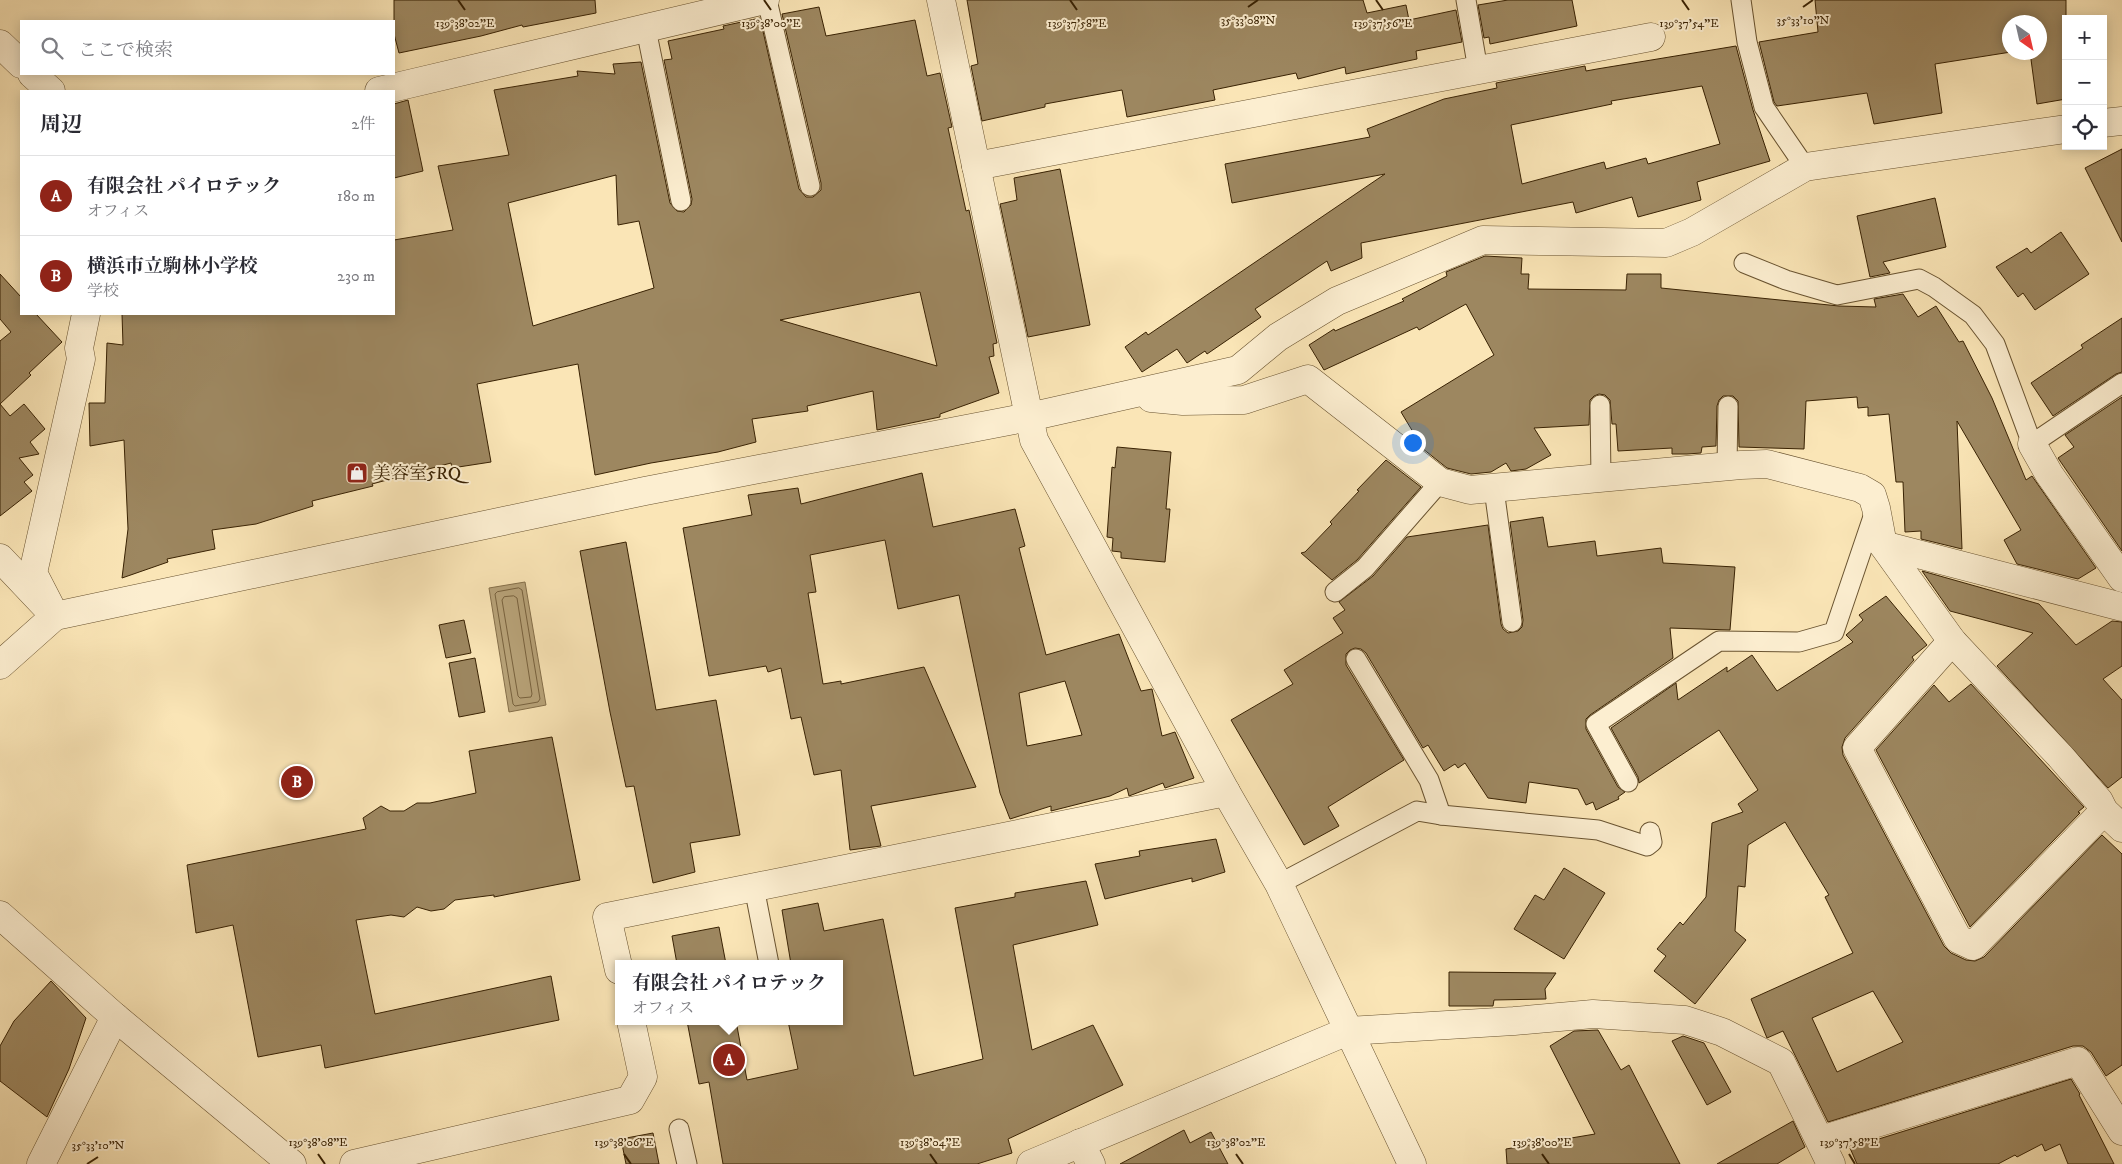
<!DOCTYPE html>
<html lang="ja">
<head>
<meta charset="utf-8">
<style>
	:root { --surface:#fff; --page:#f2f2f3; --text:#2b2b33; --muted:#7c7c81; --line:#e1e1e2; --accent:#8f2418 }
	body { margin:0; font-family:"IM FELL DW Pica","Noto Serif JP",serif; background:var(--page); color:var(--text) }
	.controls { position:absolute; right:15px; top:15px; display:grid; overflow:hidden; border-radius:0px; box-shadow:0 2px 12px #0003 }
	.controls button { width:45px; height:45px; display:grid; place-items:center; padding:0; border:0; border-bottom:1px solid var(--line); background:var(--surface); color:var(--text); font:25px sans-serif }
	.compass { position:absolute; left:2002px; top:15px; width:45px; height:45px; border-radius:50%; background:var(--surface); box-shadow:0 2px 12px #0003; rotate:146deg }
	.you { position:absolute; left:1412px; top:442px; width:18px; height:18px; margin:-12px; border:4px solid #fff; border-radius:50%; background:#1a73e8; box-shadow:0 0 0 8px #1a73e833 }
	.badge { display:grid; place-items:center; width:32px; height:32px; border-radius:50%; background:var(--accent); color:#fff; font-size:16px; font-weight:700 }
	.pin { position:absolute; translate:-50% -50%; border:2px solid #fff; box-shadow:0 1px 5px #0006 }
	.popup { position:absolute; left:615px; top:960px; width:228px; height:65px; box-sizing:border-box; display:grid; place-content:center; border-radius:0px; background:var(--surface); filter:drop-shadow(0 1px 4px #0005); font-size:16px; white-space:nowrap; color:var(--muted) }
	.popup b { font-size:19px; color:var(--text) }
	.popup::after { content:''; position:absolute; left:50%; top:100%; margin-left:-10px; border:10px solid transparent; border-top-color:var(--surface) }
	.list { margin:0; padding:0; list-style:none }
	h2 { display:flex; justify-content:space-between; align-items:center; height:65px; margin:0; padding:0 20px; font-size:21px }
	h2 small { font-size:16px; font-weight:400; color:var(--muted) }
	.list li { display:grid; grid-template-columns:32px 1fr auto; gap:15px; align-items:center; box-sizing:border-box; height:80px; padding:0 20px; border-top:1px solid var(--line) }
	.list b { display:block; font-size:19px; white-space:nowrap }
	.list p { margin:0; font-size:16px; white-space:nowrap; color:var(--muted) }
	.list em { font-size:16px; font-style:normal; color:var(--muted) }
	.icon { flex:none; width:28px; height:28px; fill:none; stroke:currentColor; stroke-width:2; stroke-linecap:round; stroke-linejoin:round }
	.map { position:relative; flex:none; width:2122px; height:1164px; overflow:hidden }
	.search { position:absolute; background:var(--surface); box-shadow:0 2px 12px #0003; left:20px; top:20px; width:375px; height:55px; display:flex; align-items:center; gap:12px; box-sizing:border-box; padding:0 18px; border-radius:0px; color:var(--muted); font-size:19px }
	.panel { position:absolute; background:var(--surface); box-shadow:0 2px 12px #0003; left:20px; top:90px; width:375px; height:225px; border-radius:0px }
	.map>svg:first-child { display:block }
	.water { fill:#b8a379; stroke:#856f4a }
	.lines { fill:none; stroke-linecap:round; stroke-linejoin:round }
	.shore { stroke:#78623e; stroke-width:1 }
	.building { fill:#9d8760; stroke:#392203; fill-rule:evenodd }
	.service-casing { stroke:#695330; stroke-width:21 }
	.minor-casing { stroke:#695330; stroke-width:29 }
	.tertiary-casing { stroke:#695330; stroke-width:29 }
	.service { stroke:#fceed0; stroke-width:19 }
	.minor { stroke:#fceed0; stroke-width:28 }
	.tertiary { stroke:#fceed0; stroke-width:28 }
	.ticks { fill:none; stroke:#392203; stroke-width:2 }
	.labels { text-anchor:middle; stroke-width:4; stroke-linejoin:round; paint-order:stroke }
	.poi-label { font-size:18px; fill:#392203; stroke:#fceed0; text-anchor:start }
	.ticks-label { font-size:12px; text-anchor:middle; fill:#392203; stroke:#fceed0; stroke-width:4; stroke-linejoin:round; paint-order:stroke }
</style>
</head>
<body>
<div class="map">
<svg width="2122" height="1164" viewBox="0 0 2122 1164">
	<rect width="100%" height="100%" fill="#fae5b6"/>
	<filter id="stains"><feTurbulence type="fractalNoise" baseFrequency=".004" numOctaves="4"/><feColorMatrix values="0 0 0 0 .2 0 0 0 0 .09 0 0 0 0 .02 0 0 0 .5 -.17"/></filter>
	<radialGradient id="worn" r=".72"><stop offset=".6" stop-color="#630" stop-opacity="0"/><stop offset="1" stop-color="#630" stop-opacity=".3"/></radialGradient>
	<polygon class="water" points="525,582 546,705 509,712 489,588"/>
	<g class="lines">
		<g class="shore">
			<polygon points="519,588 522,590 540,699 538,702 515,706 513,704 495,594 497,592"/>
			<polygon points="514,596 517,598 532,694 531,697 520,698 518,696 502,600 504,597"/>
		</g>
	</g>
	<g class="building">
		<polygon points="394,0 595,0 596,13 523,27 522,25 481,36 399,53 394,34"/>
		<polygon points="967,0 1363,0 1367,13 1406,5 1409,20 1456,10 1462,42 1416,51 1417,59 1346,74 1345,67 1298,79 1296,73 1213,90 1215,100 1127,117 1122,90 1045,104 1045,107 982,121 971,66 978,64"/>
		<polygon points="1508,0 1572,0 1577,26 1490,44 1489,37 1484,38 1478,5"/>
		<polygon points="1815,0 2066,0 2066,99 2037,104 2030,52 2040,52 2040,22 2010,22 2011,52 1935,64 1942,113 1874,124 1867,93 1777,106 1774,102 1759,42 1818,32"/>
		<path d="M819,7l7,29 89,-16 12,56 13,-3 12,54 -4,1 18,83 3,-1 28,133 -4,1 1,12 -5,1 10,36 -59,21v3l-63,13 -4,-39 -66,15 1,5 -56,8 4,23 -38,10 -67,11 -56,12 -17,-111 -101,20 14,78 -39,6 -1,-5 -79,21 1,2 -61,15 1,5 -57,18 -44,6 3,19 -48,10 1,3 -46,16 6,-49 -4,-89 -34,6 -1,-43h16l2,-60 16,2 -1,-31h272v-74l59,-10 -15,-64 71,-11 -15,-65 84,-14 -1,-5 38,3 -2,-10 28,-2 29,141 7,8 7,1 7,-7 1,-6 -28,-139 8,-1 -4,-18 56,-12 -1,-3 37,-8 39,171 7,8h7l8,-7v-7l-39,-169zM616,175l2,50 21,-4 15,67 -121,38 -25,-123zM920,292l17,74 -157,-46z"/>
		<path d="M1736,46l17,64 17,51 -73,21 4,18 -63,17 -6,-20 -56,16 -3,-11 -212,41 1,15 -31,13 -4,-10 -72,48 6,8 -54,37 -2,-3 -18,12 -10,-14 -35,23 -17,-25 21,-15 2,3 237,-161 -153,29 -7,-39 145,-27 -3,-8 77,-30 53,-11 -1,-5 89,-17 1,5 11,-2zM1702,86l18,58 -72,20 -2,-6 -40,11 -2,-7 -82,22 -11,-59 101,-21 -1,-3z"/>
		<polygon points="408,100 423,171 394,178 394,104"/>
		<polygon points="2122,149 2122,242 2085,168"/>
		<polygon points="1060,169 1090,325 1028,337 1000,204 1017,200 1014,178"/>
		<polygon points="1935,198 1946,247 1883,262 1890,273 1870,277 1857,216"/>
		<polygon points="2061,232 2089,274 2035,310 2023,293 2018,297 1996,267 2027,248 2031,253"/>
		<polygon points="1485,256 1522,258 1521,274 1529,274 1528,289 1626,290 1627,274 1661,274 1661,288 1839,306 1876,307 1874,299 1903,294 1918,317 1936,306 1959,342 1963,341 1992,398 2026,480 2032,476 2096,568 2078,579 2017,564 2004,540 2021,530 1957,421 1962,549 1921,539 1921,531 1905,532 1903,482 1896,482 1889,414 1868,416 1868,407 1858,408 1857,397 1806,401 1804,449 1739,447 1738,401 1733,396 1723,396 1719,400 1717,406 1716,446 1702,447 1701,453 1687,454 1672,454 1672,448 1618,451 1616,424 1612,424 1610,400 1605,395 1599,394 1594,396 1590,400 1589,425 1534,428 1551,455 1526,469 1511,471 1506,463 1491,472 1471,474 1447,468 1408,437 1413,432 1401,412 1494,355 1466,304 1419,330 1417,327 1324,370 1309,345 1334,329 1335,331 1404,301 1402,299 1447,276 1446,272"/>
		<polygon points="0,274 21,297 21,314 36,314 62,342 29,373 31,375 0,404 10,416 24,404 45,429 30,442 39,454 19,458 33,475 24,482 32,491 0,516 0,341 11,332 0,319"/>
		<polygon points="2122,318 2122,372 2116,374 2053,416 2031,383 2083,348 2081,345"/>
		<polygon points="2122,397 2122,551 2058,458 2074,447 2065,435"/>
		<polygon points="1117,447 1171,452 1166,509 1170,509 1165,562 1121,558 1121,552 1112,551 1113,538 1107,537 1112,467 1115,468"/>
		<polygon points="1386,460 1421,487 1357,560 1332,580 1301,553 1305,552 1332,524 1330,522 1359,491 1357,490"/>
		<path d="M922,473l11,54 82,-18 10,37 -6,2 27,107 73,-21 22,57 11,-2 10,47 13,-4 19,46 -29,10 -2,-5 -34,13 -2,-8 -17,8 -59,15v-5l-41,13 -10,-26 -41,-198 -61,14 -13,-69 -75,15 6,37 -8,1 15,91 18,-3v3l83,-17 52,120 -105,19 10,40 -31,4 -9,-80 -27,5 -13,-58 -10,2 -10,-51 -13,4 -2,-6 -57,10 -26,-148 69,-13 -4,-20 50,-7 3,16zM1065,681l17,54 -55,11 -8,-53z"/>
		<polygon points="1543,517 1548,547 1595,541 1597,556 1661,548 1663,563 1735,567 1730,630 1670,628 1673,658 1590,715 1586,719 1586,729 1618,787 1625,792 1618,797 1619,799 1596,810 1593,802 1586,805 1578,789 1529,782 1526,803 1488,798 1465,763 1458,768 1455,764 1444,771 1428,745 1423,748 1366,653 1361,649 1355,648 1350,650 1346,654 1346,665 1404,760 1328,807 1339,826 1304,845 1231,720 1293,684 1284,670 1343,633 1333,618 1345,610 1339,602 1373,576 1407,537 1488,525 1501,624 1503,629 1508,633 1518,631 1522,627 1523,620 1510,522"/>
		<polygon points="626,542 656,710 716,700 740,835 690,843 695,872 653,883 634,786 626,787 610,712 580,551"/>
		<polygon points="1922,571 2039,604 2076,645 2112,621 2122,622 2122,666 2103,679 2122,700 2122,777 2108,788 1997,666 2033,633 1950,611"/>
		<path d="M1886,596l41,49 -15,12 2,3 -69,78 -3,9 1,8 101,191 7,7 15,7 9,1 9,-4 118,-122 20,19v211l-16,11 -15,-24 -8,-6h-10l-245,76 -45,-91 -16,7 -16,-39 102,-46 -28,-56 4,-2 -44,-73 -37,23 -3,42 -7,-1 -3,45 11,9 -51,64 -41,-33 12,-15 -9,-7 23,-27 3,3 23,-28 6,-74 31,-11 -5,-8 20,-14 -39,-60 -80,53 -1,-6 -27,-49 65,-45 2,17 49,-33v5l25,-17 25,36 76,-49 -7,-7 17,-15 -4,-5zM1873,991l30,51 -66,30 -25,-54z"/>
		<polygon points="464,620 471,653 446,658 439,625"/>
		<polygon points="475,658 485,712 459,717 449,663"/>
		<polygon points="1971,684 2084,807 2078,812 2080,813 1970,927 1876,750 1934,685 1949,702"/>
		<polygon points="552,737 580,880 494,897 494,895 455,900 444,909 431,911 417,907 404,917 391,915 356,920 375,1014 551,976 559,1020 325,1068 321,1045 258,1057 233,925 196,933 187,865 366,829 363,818 381,806 390,811 404,811 417,803 430,803 476,793 469,751"/>
		<polygon points="1216,839 1225,872 1192,882 1192,878 1105,899 1095,864 1140,856 1139,851"/>
		<polygon points="1564,868 1605,893 1564,959 1514,929 1535,895 1544,900"/>
		<polygon points="1086,881 1098,925 1013,945 1032,1050 1093,1025 1123,1085 1008,1139 1012,1153 977,1164 723,1164 709,1082 699,1084 687,1021 736,1021 747,1080 798,1069 788,1021 839,1021 839,964 791,964 782,910 818,903 824,931 883,919 914,1076 983,1059 955,908 1015,897 1015,893"/>
		<polygon points="719,927 726,964 677,964 672,936"/>
		<polygon points="1449,972 1556,973 1545,989 1546,999 1494,1000 1493,1006 1449,1006"/>
		<polygon points="51,981 86,1018 69,1069 47,1117 0,1081 0,1046 14,1021"/>
		<polygon points="1598,1030 1621,1070 1629,1065 1680,1164 1507,1164 1506,1149 1595,1134 1550,1046 1574,1031"/>
		<polygon points="1683,1036 1704,1043 1731,1092 1707,1105 1672,1041"/>
		<polygon points="2071,1079 2080,1094 2079,1095 2114,1164 2068,1164 2060,1144 2045,1151 2042,1144 2017,1157 2015,1155 1998,1164 1857,1164 1850,1148"/>
		<polygon points="1793,1121 1805,1147 1777,1164 1717,1164"/>
		<polygon points="1184,1130 1190,1143 1211,1132 1228,1164 1120,1164"/>
		<polygon points="653,1133 659,1164 626,1164 621,1139"/>
	</g>
	<g class="lines">
		<g class="service-casing">
			<g id="service">
				<polyline points="767,0 810,186"/>
				<polyline points="1466,0 1478,70"/>
				<polyline points="1741,0 1747,42 1764,107 1805,167"/>
				<polyline points="646,29 681,201"/>
				<polyline points="1744,263 1786,280 1837,295 1919,279 1934,287 1973,315 1995,344 2032,444 2122,383"/>
				<polyline points="1600,405 1601,478"/>
				<polyline points="1727,466 1728,406"/>
				<polyline points="1494,489 1512,622"/>
				<polyline points="1335,592 1365,568 1440,482"/>
				<polyline points="1356,659 1429,780 1441,815"/>
				<polyline points="1628,782 1596,724 1719,641 1799,642 1834,632 1875,511"/>
				<polyline points="1279,884 1417,811 1441,815 1598,830 1647,846 1652,842 1650,832"/>
				<polyline points="754,887 769,964"/>
				<polyline points="679,1129 687,1164"/>
			</g>
		</g>
		<g class="minor-casing">
			<g id="minor">
				<polyline points="941,0 1034,440 1226,792 1279,884 1412,1164"/>
				<polyline points="0,44 21,64"/>
				<polyline points="32,74 51,91"/>
				<polyline points="379,91 765,0"/>
				<polyline points="2103,123 2122,121"/>
				<polyline points="976,166 1651,37"/>
				<polyline points="1151,398 1183,401 1244,400 1308,379 1440,482 1470,490 1741,465 1767,464 1860,488 1872,495 1876,508 1883,545 1952,641 2060,756 2099,801 2104,811 2122,828"/>
				<polyline points="2032,444 2049,474 2122,578"/>
				<polyline points="1883,545 2122,607"/>
				<polyline points="50,606 33,573 81,359 79,348 86,314"/>
				<polyline points="1952,641 1857,748 1958,939 1973,946 2104,811"/>
				<polyline points="0,665 55,616 645,491 1029,417 1238,370 1278,337 1337,301 1483,240 1666,243 1692,232 1805,167 2066,129"/>
				<polyline points="0,915 115,1017 292,1164"/>
				<polyline points="619,970 607,917 1226,792"/>
				<polyline points="1821,1140 2078,1061 2122,1131"/>
				<polyline points="1080,1143 1091,1164"/>
				<polyline points="41,1164 115,1017"/>
				<polyline points="354,1164 630,1100 643,1077 631,1021"/>
				<polyline points="1031,1164 1348,1031 1514,1021 1593,1014 1685,1020 1722,1032 1781,1062 1831,1164"/>
			</g>
		</g>
		<g class="tertiary-casing">
			<polyline id="tertiary" points="0,558 55,616"/>
		</g>
		<use href="#service" class="service"/>
		<use href="#minor" class="minor"/>
		<use href="#tertiary" class="tertiary"/>
	</g>
	<path class="ticks" d="M458,0l7,10M764,0l7,10M1070,0l7,10M1376,0l7,10M1682,0l7,10M1248,7l10,-7M1803,7l10,-7M318,1154l7,10M624,1154l7,10M930,1154l7,10M1236,1154l7,10M1542,1154l7,10M1849,1154l6,10M87,1164l11,-7"/>
	<defs>
		<g id="shop-square" transform="scale(1.125)"><rect x="-9" y="-9" width="18" height="18" rx="4" fill="#8f2418" stroke="#fceed0"/><path d="M-5-2.5h2.3a2.7 3.5 0 0 1 5.4 0H5L5.5 6h-11ZM-1.5-2.5h3a1.5 2.3 0 0 0-3 0Z" fill="#fff"/></g>
	</defs>
	<g fill-rule="evenodd">
		<use href="#shop-square" x="357" y="473"/>
	</g>
	<g class="labels">
		<g class="poi-label">
			<text x="373" y="479">美容室5RQ</text>
		</g>
	</g>
	<g class="ticks-label">
		<text x="1248" y="24">35°33'08"N</text>
		<text x="1803" y="24">35°33'10"N</text>
		<text x="465" y="27">139°38'02"E</text>
		<text x="771" y="27">139°38'00"E</text>
		<text x="1689" y="27">139°37'54"E</text>
		<text x="1077" y="27">139°37'58"E</text>
		<text x="1383" y="27">139°37'56"E</text>
		<text x="318" y="1146">139°38'08"E</text>
		<text x="624" y="1146">139°38'06"E</text>
		<text x="930" y="1146">139°38'04"E</text>
		<text x="1236" y="1146">139°38'02"E</text>
		<text x="1542" y="1146">139°38'00"E</text>
		<text x="1849" y="1146">139°37'58"E</text>
		<text x="98" y="1149">35°33'10"N</text>
	</g>
	<rect width="100%" height="100%" filter="url(#stains)"/>
	<rect width="100%" height="100%" fill="url(#worn)"/>
</svg>
<div class="controls">
<button>+</button>
<button>−</button>
<button><svg class="icon" aria-label="locate" viewBox="0 0 24 24"><circle cx="12" cy="12" r="6"/><path d="M12 2v4M12 18v4M2 12h4M18 12h4"/></svg></button>
</div>
<svg class="compass" viewBox="-18 -18 36 36"><path d="M0-13l5 13h-10z" fill="#e53935"/><path d="M0 13l5-13h-10z" fill="#7c7c81"/></svg>
<div class="you"></div>
<div class="pin badge" style="left:729px;top:1060px">A</div>
<div class="popup"><b>有限会社 パイロテック</b>オフィス</div>
<div class="pin badge" style="left:297px;top:782px">B</div>
<div class="search"><svg class="icon" aria-label="search" viewBox="0 0 24 24"><circle cx="10" cy="10" r="6"/><path d="M15 15l6 6"/></svg>ここで検索</div>
<section class="panel">
<h2>周辺<small>2件</small></h2>
<ul class="list">
<li><span class="badge">A</span><div><b>有限会社 パイロテック</b><p>オフィス</p></div><em>180 m</em></li>
<li><span class="badge">B</span><div><b>横浜市立駒林小学校</b><p>学校</p></div><em>230 m</em></li>
</ul>
</section>
</div>
</body>
</html>
